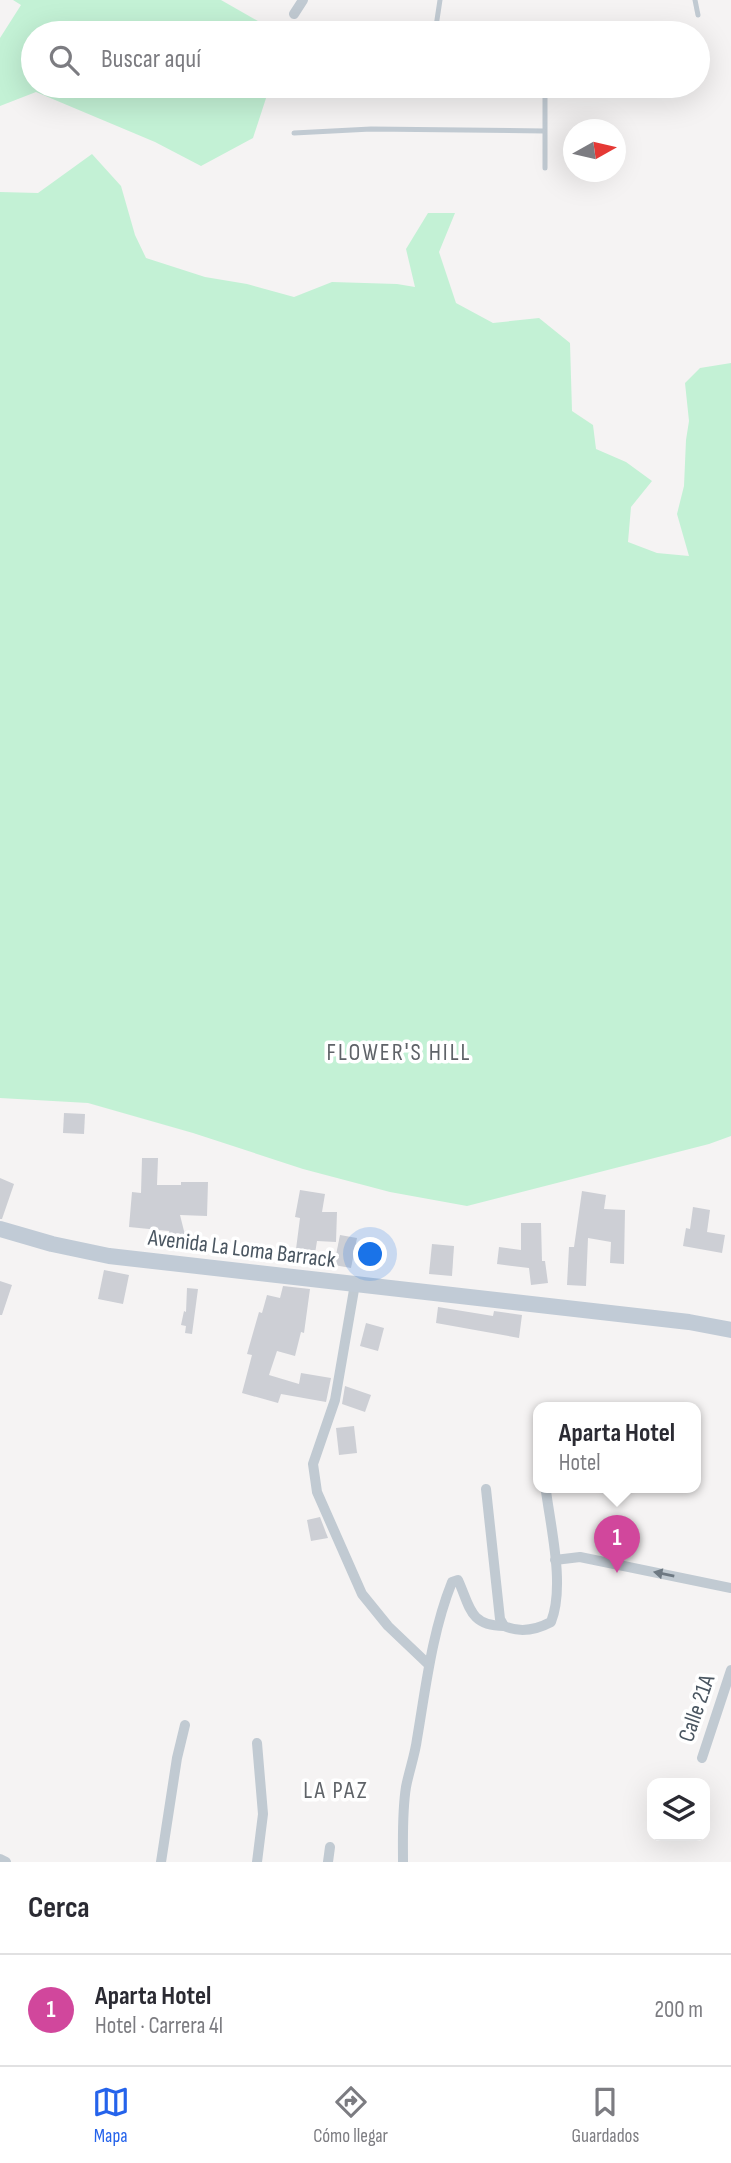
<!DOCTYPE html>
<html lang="es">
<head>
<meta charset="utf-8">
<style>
	:root { --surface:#fff; --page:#f7f7f7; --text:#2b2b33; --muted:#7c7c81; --line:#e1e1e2; --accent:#2563eb }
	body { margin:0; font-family:"Sofia Sans Condensed",sans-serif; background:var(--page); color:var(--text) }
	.controls { position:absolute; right:21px; bottom:21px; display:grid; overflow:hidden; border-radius:14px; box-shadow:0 7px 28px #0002 }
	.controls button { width:63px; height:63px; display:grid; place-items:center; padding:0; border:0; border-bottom:2px solid var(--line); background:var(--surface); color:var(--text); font:35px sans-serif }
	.compass { position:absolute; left:563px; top:119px; width:63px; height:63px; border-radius:50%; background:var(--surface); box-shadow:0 7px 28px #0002; rotate:82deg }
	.you { position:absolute; left:371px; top:1255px; width:24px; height:24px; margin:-18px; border:5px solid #fff; border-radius:50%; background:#1a73e8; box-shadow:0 0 0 10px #1a73e833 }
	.badge { display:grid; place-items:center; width:46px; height:46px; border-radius:50%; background:var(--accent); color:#fff; font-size:23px; font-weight:700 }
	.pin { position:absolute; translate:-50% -58px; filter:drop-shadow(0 2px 4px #0008) }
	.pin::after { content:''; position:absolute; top:37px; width:24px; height:21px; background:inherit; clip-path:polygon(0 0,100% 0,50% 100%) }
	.popup { position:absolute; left:533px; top:1402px; width:168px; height:91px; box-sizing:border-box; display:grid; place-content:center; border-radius:14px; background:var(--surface); filter:drop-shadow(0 2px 5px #0005); font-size:23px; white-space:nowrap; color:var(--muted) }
	.popup b { font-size:26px; color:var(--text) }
	.popup::after { content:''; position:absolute; left:50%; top:100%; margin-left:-14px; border:14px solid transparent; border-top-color:var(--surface) }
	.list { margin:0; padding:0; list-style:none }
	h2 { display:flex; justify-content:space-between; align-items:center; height:91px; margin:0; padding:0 28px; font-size:30px }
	h2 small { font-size:23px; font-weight:400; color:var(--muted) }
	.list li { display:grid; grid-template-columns:46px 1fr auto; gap:21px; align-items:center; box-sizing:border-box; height:112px; padding:0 28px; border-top:2px solid var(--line) }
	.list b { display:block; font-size:26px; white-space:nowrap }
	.list p { margin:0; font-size:23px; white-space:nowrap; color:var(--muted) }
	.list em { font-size:23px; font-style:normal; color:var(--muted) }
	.icon { flex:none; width:38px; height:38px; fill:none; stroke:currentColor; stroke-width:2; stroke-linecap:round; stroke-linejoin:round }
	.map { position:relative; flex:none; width:731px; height:1862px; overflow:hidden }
	.search { position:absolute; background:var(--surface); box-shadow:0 7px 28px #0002; left:21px; right:21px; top:21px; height:77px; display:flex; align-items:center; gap:18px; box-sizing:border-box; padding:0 24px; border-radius:38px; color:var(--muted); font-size:26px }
	.sheet { height:203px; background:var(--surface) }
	nav { display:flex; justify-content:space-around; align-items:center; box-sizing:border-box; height:98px; border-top:2px solid var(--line); background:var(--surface); font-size:19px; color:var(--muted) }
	nav a { display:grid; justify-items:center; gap:4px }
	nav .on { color:var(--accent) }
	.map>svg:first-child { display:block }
	.green { fill:#c3f1d5 }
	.building { fill:#cdcfd5 }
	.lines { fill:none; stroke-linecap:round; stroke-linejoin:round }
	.service { stroke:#c1cad2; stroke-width:5 }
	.minor { stroke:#c1cad2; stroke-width:10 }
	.secondary { stroke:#c1cbd6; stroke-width:16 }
	.oneway { fill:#6e7983 }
	.labels { text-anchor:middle; stroke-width:7; stroke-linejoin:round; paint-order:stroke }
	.street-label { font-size:23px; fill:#4a5661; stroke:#fff }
	.neighbourhood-label { font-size:24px; letter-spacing:2px; fill:#5f6368; stroke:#fff }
</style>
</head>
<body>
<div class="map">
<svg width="731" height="1862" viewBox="0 0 731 1862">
	<rect width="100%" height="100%" fill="#f5f3f3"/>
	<g class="green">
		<polygon points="13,0 221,0 263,24 264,33 33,33 33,86 270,86 253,138 201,166 155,142 36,92 0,106 0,38 21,5"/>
		<polygon points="92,154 121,186 135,235 146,258 205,277 247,284 294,297 332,282 397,284 415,287 406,249 428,213 455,213 439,252 456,303 493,323 539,318 570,343 572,411 593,425 596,449 626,462 652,481 631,507 628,542 657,553 689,556 677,514 684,486 686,440 689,421 685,383 700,368 731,363 731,1136 709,1144 467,1206 390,1192 303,1169 193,1133 88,1103 0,1098 0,192 38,193"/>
	</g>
	<g class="building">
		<polygon points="64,1113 85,1114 84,1134 63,1133"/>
		<polygon points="142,1158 158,1158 157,1185 181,1185 181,1182 208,1182 207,1216 180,1215 186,1239 171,1242 169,1231 129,1227 132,1192 141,1193"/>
		<polygon points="0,1178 14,1184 2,1219 0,1219"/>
		<polygon points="300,1190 325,1194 322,1212 337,1212 336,1242 317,1241 314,1260 295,1257 300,1218 295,1217"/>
		<polygon points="582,1191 606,1195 604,1209 625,1210 624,1264 610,1263 611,1242 588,1238 586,1286 567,1285 569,1247 574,1247"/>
		<polygon points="693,1207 710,1210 707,1232 725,1235 722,1253 683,1246 686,1228 690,1229"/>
		<polygon points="521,1223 541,1223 542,1261 545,1261 548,1283 531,1285 529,1268 497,1264 499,1247 521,1250"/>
		<polygon points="340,1235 357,1238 351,1268 334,1265"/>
		<polygon points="432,1244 454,1246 452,1276 429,1274"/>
		<polygon points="104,1270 129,1275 123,1304 98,1299"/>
		<polygon points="0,1281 12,1285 2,1315 0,1315"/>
		<polygon points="283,1286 310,1289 304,1333 301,1332 295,1356 277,1351 269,1375 299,1384 301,1373 331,1378 326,1402 281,1394 278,1403 242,1393 252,1355 247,1354 259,1312 262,1313 267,1295 280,1298"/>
		<polygon points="187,1288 198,1289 192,1334 185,1333 186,1326 181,1325 184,1311 186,1312"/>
		<polygon points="438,1307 493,1316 494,1311 522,1315 519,1338 436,1323"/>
		<polygon points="366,1323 384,1328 378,1351 360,1346"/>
		<polygon points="345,1386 371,1395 365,1412 342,1404"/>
		<polygon points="354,1426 357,1453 339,1455 336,1428"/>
		<polygon points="320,1517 328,1538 311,1541 307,1520"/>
	</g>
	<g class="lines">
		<g class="service">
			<polyline points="695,0 698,15"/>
			<polyline points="435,33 440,0"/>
			<polyline points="526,86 543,87 545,92 545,168"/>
			<polyline points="294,133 371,129 544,131"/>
		</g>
		<g class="minor">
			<polyline points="294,14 303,0"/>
			<polyline points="355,1284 335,1400 313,1464 317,1492 362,1594 388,1626 429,1665"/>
			<path d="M486,1489l14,130 4,7c16,7 32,4 47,-4 14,-35 0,-93 -5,-131"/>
			<polyline points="555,1560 580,1557 731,1588"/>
			<polyline points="702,1758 731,1670"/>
			<polyline points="0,1859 6,1862"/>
			<polyline points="161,1862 177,1758 185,1725"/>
			<polyline points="257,1862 263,1814 257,1743"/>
			<polyline points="328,1862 330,1847"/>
			<path d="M403,1862c0,-25 -1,-50 3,-75 3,-16 9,-32 11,-48 9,-53 15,-107 35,-157l6,-2c12,26 11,46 46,46"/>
		</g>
		<polyline class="secondary" points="0,1229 52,1244 109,1256 689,1322 731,1330"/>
	</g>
	<defs><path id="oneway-solid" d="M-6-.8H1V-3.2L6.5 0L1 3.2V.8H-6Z" transform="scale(1.75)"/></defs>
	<use class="oneway" href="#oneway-solid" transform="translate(664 1574) rotate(-169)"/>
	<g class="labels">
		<g class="street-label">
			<text transform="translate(242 1248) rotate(7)" y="8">Avenida La Loma Barrack</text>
			<text transform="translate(696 1708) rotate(-71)" y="8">Calle 21A</text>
		</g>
		<g class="neighbourhood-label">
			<text x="399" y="1060">FLOWER'S HILL</text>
			<text x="336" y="1798">LA PAZ</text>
		</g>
	</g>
</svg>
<div class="controls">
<button><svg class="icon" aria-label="layers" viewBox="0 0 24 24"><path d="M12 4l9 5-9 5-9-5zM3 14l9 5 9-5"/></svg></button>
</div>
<svg class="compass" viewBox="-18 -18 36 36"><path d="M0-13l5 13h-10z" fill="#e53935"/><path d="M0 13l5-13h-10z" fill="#7c7c81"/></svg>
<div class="you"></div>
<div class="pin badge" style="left:617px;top:1573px;background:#d1479c">1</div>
<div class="popup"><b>Aparta Hotel</b>Hotel</div>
<div class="search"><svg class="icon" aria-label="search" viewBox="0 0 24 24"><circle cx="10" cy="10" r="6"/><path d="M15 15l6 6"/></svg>Buscar aquí</div>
</div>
<section class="sheet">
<h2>Cerca<small></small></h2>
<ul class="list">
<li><span class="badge" style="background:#d1479c">1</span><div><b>Aparta Hotel</b><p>Hotel · Carrera 4I</p></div><em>200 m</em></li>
</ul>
</section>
<nav>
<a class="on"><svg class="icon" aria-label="map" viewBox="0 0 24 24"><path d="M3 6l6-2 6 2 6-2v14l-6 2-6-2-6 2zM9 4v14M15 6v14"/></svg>Mapa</a>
<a><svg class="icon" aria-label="directions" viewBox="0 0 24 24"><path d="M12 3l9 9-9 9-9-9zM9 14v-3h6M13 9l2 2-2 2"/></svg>Cómo llegar</a>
<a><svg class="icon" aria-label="saved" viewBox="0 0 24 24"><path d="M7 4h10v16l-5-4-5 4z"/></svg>Guardados</a>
</nav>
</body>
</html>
